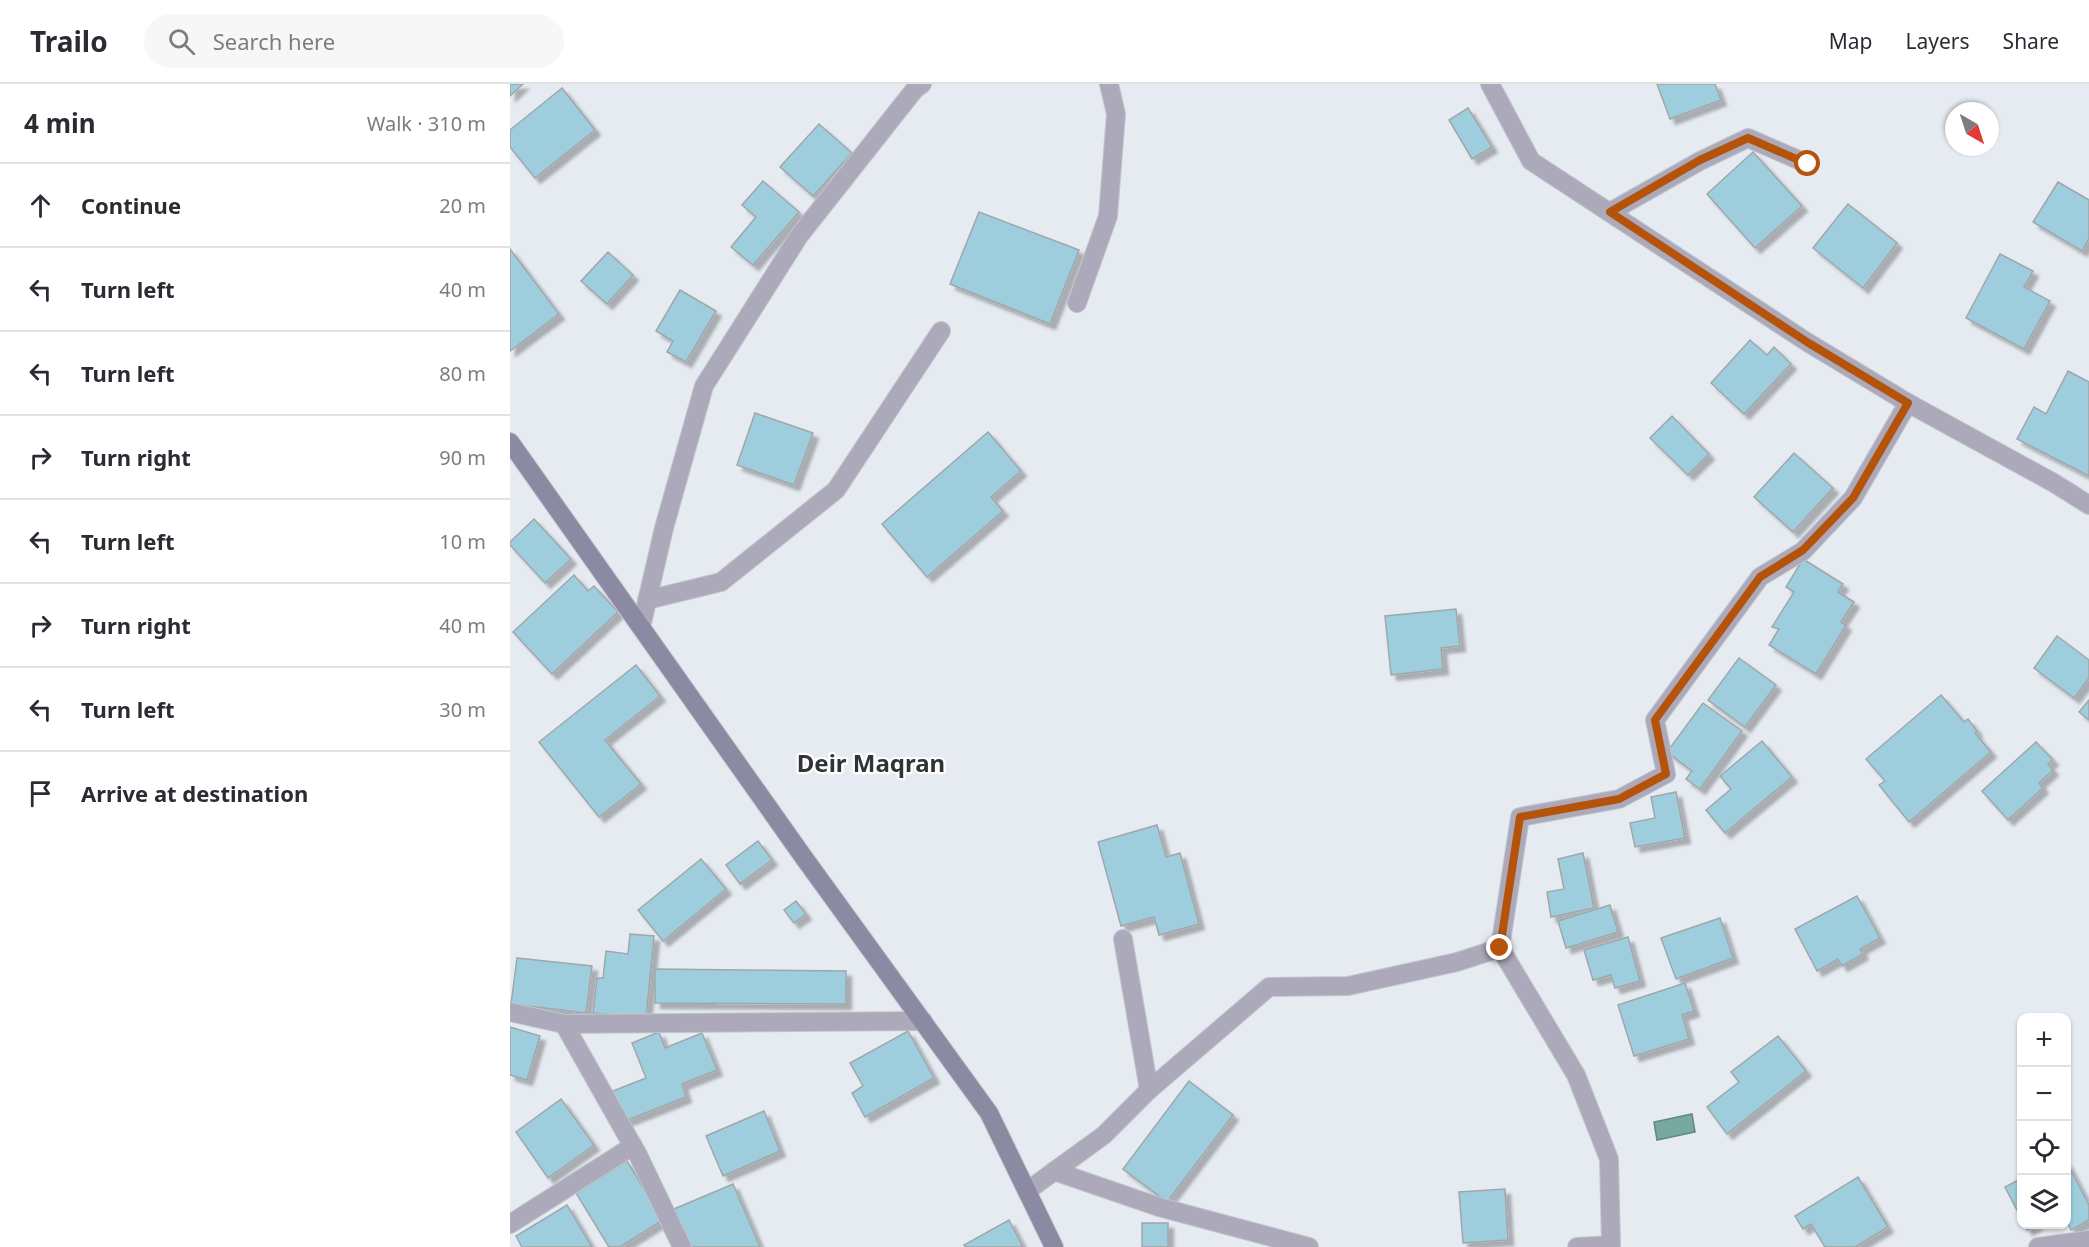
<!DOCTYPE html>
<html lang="en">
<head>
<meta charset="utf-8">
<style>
	:root { --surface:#fff; --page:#f7f7f7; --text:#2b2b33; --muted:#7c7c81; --line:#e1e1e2 }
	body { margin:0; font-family:"Noto Sans",sans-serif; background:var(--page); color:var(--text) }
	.controls { position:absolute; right:18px; bottom:18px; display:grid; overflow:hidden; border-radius:12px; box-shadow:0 2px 4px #0004 }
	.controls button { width:54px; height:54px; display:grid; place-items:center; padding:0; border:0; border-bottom:2px solid var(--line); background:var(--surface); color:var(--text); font:30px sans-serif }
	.compass { position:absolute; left:1435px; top:18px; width:54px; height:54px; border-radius:50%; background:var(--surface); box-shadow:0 2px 4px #0004; rotate:141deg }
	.stop { position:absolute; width:18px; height:18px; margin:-14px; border:4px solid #b45309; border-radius:50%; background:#fff }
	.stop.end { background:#b45309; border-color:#fff; box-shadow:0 2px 6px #0008 }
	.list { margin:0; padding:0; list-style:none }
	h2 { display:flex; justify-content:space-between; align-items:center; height:78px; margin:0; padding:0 24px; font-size:26px }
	h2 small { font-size:20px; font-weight:400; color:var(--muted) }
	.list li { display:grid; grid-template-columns:39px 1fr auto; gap:18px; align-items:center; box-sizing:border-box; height:84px; padding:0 24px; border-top:2px solid var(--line) }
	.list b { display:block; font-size:22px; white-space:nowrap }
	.list em { font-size:20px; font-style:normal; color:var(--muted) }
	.icon { flex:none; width:33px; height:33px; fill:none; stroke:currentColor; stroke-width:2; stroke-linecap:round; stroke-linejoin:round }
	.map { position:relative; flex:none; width:1579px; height:1163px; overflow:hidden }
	header { display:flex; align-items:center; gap:36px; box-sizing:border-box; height:84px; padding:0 30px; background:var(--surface); border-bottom:2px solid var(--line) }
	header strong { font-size:28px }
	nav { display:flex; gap:33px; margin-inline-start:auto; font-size:21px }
	.search { width:420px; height:54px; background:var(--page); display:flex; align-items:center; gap:15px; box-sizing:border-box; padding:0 21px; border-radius:33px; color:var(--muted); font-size:22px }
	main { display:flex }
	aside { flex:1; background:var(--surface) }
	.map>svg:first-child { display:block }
	.water { fill:#77a9a2; stroke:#628681; stroke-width:1.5 }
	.building { fill:#9ecede; stroke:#9fa7aa; stroke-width:1.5; filter:url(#shadow) }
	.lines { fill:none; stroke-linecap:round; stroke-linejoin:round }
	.street-casing { stroke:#c2c6cc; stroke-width:20 }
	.secondary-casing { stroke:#c2c6cc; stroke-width:20 }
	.street { stroke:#aba9ba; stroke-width:18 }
	.secondary { stroke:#8c89a2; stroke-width:18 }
	.route { stroke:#b45309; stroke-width:8 }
	.labels { text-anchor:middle; stroke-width:4.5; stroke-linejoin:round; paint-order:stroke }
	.quarter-label { font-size:24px; font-weight:bold; fill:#313335; stroke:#fff }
</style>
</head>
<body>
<header>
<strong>Trailo</strong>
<div class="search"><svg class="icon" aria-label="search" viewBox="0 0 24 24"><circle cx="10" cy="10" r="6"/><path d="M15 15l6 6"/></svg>Search here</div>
<nav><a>Map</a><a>Layers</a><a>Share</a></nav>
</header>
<main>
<aside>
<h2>4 min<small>Walk · 310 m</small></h2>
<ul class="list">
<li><svg class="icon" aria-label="ahead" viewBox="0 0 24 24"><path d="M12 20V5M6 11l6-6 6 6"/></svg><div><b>Continue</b></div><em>20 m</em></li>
<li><svg class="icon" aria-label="left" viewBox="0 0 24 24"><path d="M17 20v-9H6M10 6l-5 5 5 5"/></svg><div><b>Turn left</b></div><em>40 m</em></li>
<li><svg class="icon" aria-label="left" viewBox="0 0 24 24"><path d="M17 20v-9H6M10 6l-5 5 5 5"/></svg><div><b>Turn left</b></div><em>80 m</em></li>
<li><svg class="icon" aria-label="right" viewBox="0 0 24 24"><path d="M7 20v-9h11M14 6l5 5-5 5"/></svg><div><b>Turn right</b></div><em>90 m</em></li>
<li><svg class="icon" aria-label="left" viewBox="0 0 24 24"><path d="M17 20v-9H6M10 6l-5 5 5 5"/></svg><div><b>Turn left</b></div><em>10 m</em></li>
<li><svg class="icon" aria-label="right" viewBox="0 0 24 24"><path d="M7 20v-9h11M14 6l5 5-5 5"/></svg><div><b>Turn right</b></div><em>40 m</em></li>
<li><svg class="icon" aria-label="left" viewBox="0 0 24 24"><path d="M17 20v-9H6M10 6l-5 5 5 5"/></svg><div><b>Turn left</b></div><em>30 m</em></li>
<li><svg class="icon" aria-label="arrive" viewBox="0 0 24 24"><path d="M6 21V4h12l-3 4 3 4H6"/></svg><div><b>Arrive at destination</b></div></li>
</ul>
</aside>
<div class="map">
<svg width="1579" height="1163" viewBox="0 0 1579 1163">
	<defs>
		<filter id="shadow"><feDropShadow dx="5.5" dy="5.5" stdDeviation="1.5" flood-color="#0004"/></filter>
	</defs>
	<rect width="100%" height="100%" fill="#e6ebf2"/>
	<polygon class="water" points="1182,1030 1185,1048 1147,1056 1144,1038"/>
	<g class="building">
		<polygon points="0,0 13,0 0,12"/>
		<polygon points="1147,0 1205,0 1211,16 1160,35"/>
		<polygon points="52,4 85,46 25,94 0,63 0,46"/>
		<polygon points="958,24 982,63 962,75 939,36"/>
		<polygon points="309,40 342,69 303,112 270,83"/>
		<polygon points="1243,68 1292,122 1245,164 1197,110"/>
		<polygon points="253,97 289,128 243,181 221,163 246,133 232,121"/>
		<polygon points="1548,98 1579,116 1579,154 1572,167 1523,138"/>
		<polygon points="1338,120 1387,159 1353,204 1303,164"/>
		<polygon points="469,128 569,166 540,240 440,200"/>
		<polygon points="0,165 49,230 0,267"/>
		<polygon points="98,168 123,191 97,220 71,197"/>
		<polygon points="1490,170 1523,187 1514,203 1540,217 1514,265 1456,234"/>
		<polygon points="170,206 206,227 176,278 157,268 163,257 146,247"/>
		<polygon points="1240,256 1257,271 1264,263 1281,280 1234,330 1201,299"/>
		<polygon points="1558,287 1579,298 1579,392 1507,355 1524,323 1536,330"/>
		<polygon points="245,329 303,349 284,401 227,381"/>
		<polygon points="1162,332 1199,370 1178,391 1140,354"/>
		<polygon points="478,348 511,387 481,413 493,427 417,493 372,440"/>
		<polygon points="1284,369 1323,404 1283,448 1244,413"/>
		<polygon points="24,435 61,475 35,499 0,461 0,458"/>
		<polygon points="1293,475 1333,500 1328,508 1344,518 1331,538 1336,541 1306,590 1259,561 1269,545 1262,543 1284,508 1276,503"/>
		<polygon points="64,491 78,507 84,502 108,528 42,590 3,548"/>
		<polygon points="946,525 950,562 931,564 933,585 881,591 875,532"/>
		<polygon points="1547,552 1579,576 1579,594 1564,614 1524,584"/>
		<polygon points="1229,574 1266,601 1235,643 1198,616"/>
		<polygon points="126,581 150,612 95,656 131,700 89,733 29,658"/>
		<polygon points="1431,611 1454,638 1458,635 1467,647 1465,649 1481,668 1399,738 1369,701 1375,697 1356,675"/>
		<polygon points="1579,616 1579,636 1569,628"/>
		<polygon points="1193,619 1232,647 1190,705 1176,695 1182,687 1157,668"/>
		<polygon points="1252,657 1282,693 1215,749 1196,726 1221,705 1210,692"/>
		<polygon points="1526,658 1543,676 1538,680 1543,686 1529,699 1533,704 1498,736 1472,707"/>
		<polygon points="1166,708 1175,754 1125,763 1120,739 1145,734 1141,713"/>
		<polygon points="647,741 656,773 670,769 689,840 649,851 644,833 611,842 588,758"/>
		<polygon points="248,757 262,776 230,800 216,781"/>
		<polygon points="1073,769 1084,824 1041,833 1037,808 1054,805 1048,775"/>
		<polygon points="191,775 216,805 153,857 128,826"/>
		<polygon points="1347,812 1370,854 1350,865 1353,870 1332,882 1328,875 1307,887 1285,845"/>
		<polygon points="286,817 296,830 284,839 274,826"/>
		<polygon points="1100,821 1108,848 1056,864 1048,837"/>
		<polygon points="1210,834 1223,874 1166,895 1151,854"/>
		<polygon points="120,850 144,852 136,934 83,929 87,894 93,894 96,867 118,870"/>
		<polygon points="1118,853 1130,897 1105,904 1101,891 1083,896 1074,866"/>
		<polygon points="7,874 82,882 76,929 1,920"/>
		<polygon points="145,885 336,887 336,920 145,919"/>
		<polygon points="1175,899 1184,927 1172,931 1179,955 1124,972 1108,921"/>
		<polygon points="0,943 30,952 17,996 0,991"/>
		<polygon points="398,947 424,994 355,1033 342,1009 353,1002 340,979"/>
		<polygon points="149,948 155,964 192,949 207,986 172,1000 176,1013 115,1037 103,1007 136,994 122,959"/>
		<polygon points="1268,952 1296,987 1217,1050 1197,1023 1229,998 1221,988"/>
		<polygon points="679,997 723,1031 657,1118 613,1085"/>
		<polygon points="51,1015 84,1061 38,1094 6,1048"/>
		<polygon points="254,1027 270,1067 213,1092 196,1052"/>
		<polygon points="117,1077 153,1136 110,1163 99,1163 66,1109"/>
		<polygon points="1556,1077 1579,1121 1579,1136 1561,1146 1556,1136"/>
		<polygon points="1348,1093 1378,1143 1345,1163 1315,1163 1301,1140 1293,1145 1285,1132"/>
		<polygon points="1512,1094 1512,1136 1495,1103"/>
		<polygon points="223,1100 250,1163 181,1163 164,1125"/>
		<polygon points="995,1105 998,1156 953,1159 949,1108"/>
		<polygon points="57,1121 82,1163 12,1163 6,1152"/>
		<polygon points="499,1136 513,1163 455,1163 454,1161"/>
		<rect x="632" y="1139" width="26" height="24"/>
		<polygon points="1514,1140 1528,1140 1517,1146"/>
	</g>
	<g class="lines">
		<g class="street-casing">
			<g id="street">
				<polyline points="980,0 1021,77 1297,258 1398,319 1544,399 1579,421"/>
				<polyline points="1100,128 1190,77 1238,54 1298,80"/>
				<polyline points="567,219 598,132 606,30 599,0"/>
				<polyline points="137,516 211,498 326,406 431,247"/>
				<polyline points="131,543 154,444 194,302 289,152 405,5 412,0"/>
				<polyline points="613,855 639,1006"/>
				<polyline points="990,864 1010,733 1109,715 1156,690 1145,636 1250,493 1293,467 1343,414 1398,319"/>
				<polyline points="0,928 54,940 413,937"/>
				<polyline points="54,940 128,1071 172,1163"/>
				<polyline points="544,1087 649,1123 799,1163"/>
				<polyline points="517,1107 594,1051 639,1006 759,903 838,902 947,878 990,864 1066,991 1099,1075 1101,1161 1067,1163"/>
				<polyline points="0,1140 123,1062"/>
				<polyline points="1528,1163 1579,1156"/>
			</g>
		</g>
		<g class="secondary-casing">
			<polyline id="secondary" points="0,358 292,771 479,1029 544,1163"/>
		</g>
		<use href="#street" class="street"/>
		<use href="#secondary" class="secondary"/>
	</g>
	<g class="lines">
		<polyline class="route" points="990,864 1010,733 1109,715 1156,690 1145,636 1250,493 1293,466 1343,414 1398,319 1297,258 1100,128 1190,76 1238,54 1298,80"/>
	</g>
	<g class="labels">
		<g class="quarter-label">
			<text x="361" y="688">Deir Maqran</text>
		</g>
	</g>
</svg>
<div class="controls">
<button>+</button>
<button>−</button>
<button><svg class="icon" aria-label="locate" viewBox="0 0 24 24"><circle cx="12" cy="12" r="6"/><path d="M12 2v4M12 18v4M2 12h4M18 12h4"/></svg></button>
<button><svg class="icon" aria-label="layers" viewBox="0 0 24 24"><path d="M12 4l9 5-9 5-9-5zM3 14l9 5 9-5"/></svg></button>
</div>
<svg class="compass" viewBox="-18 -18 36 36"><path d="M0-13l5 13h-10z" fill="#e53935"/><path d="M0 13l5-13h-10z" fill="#7c7c81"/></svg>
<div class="stop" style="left:1298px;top:80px"></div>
<div class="stop end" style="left:990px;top:864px"></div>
</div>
</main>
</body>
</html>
